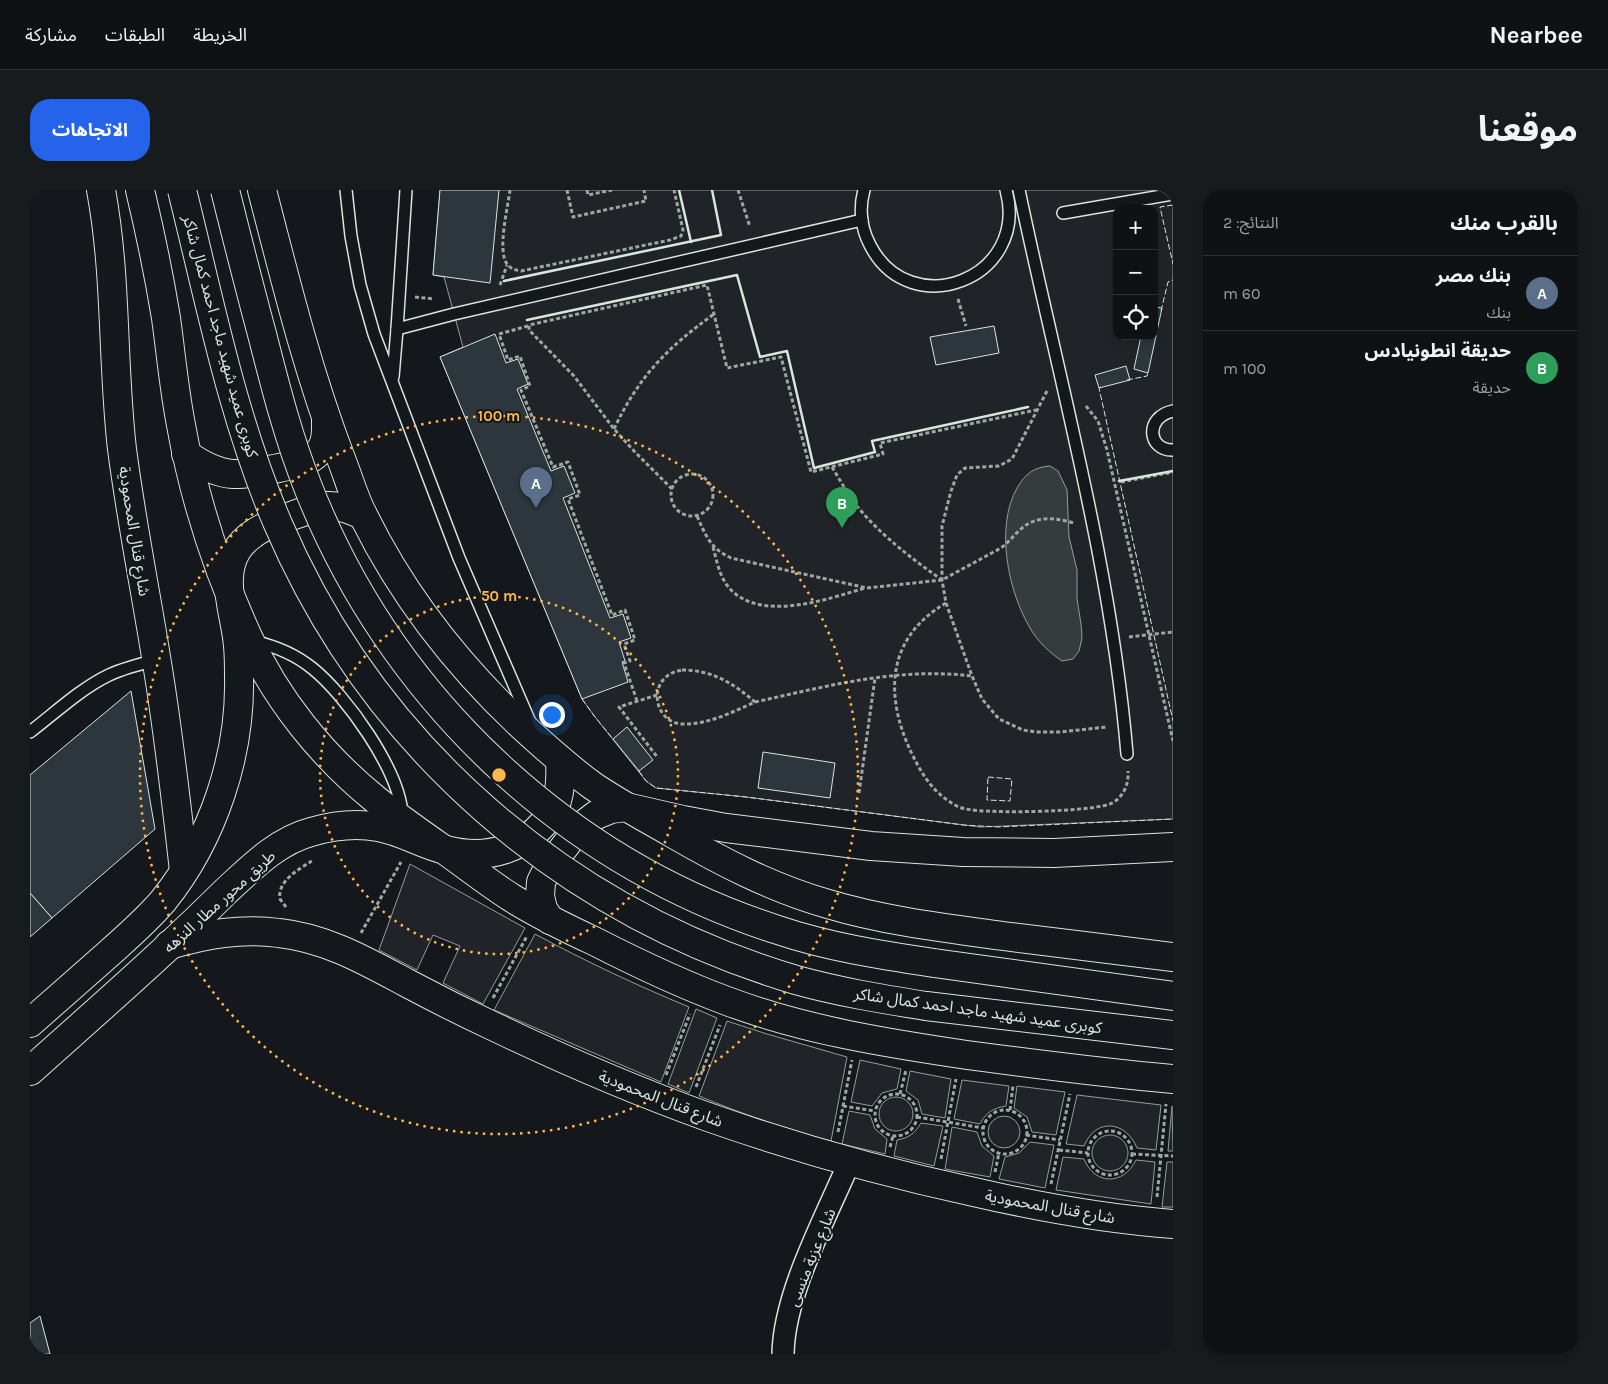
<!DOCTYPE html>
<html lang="ar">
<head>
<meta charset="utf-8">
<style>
	:root { --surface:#0f1215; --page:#181b1e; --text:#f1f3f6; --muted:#9b9ea0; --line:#2f3234; --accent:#2563eb }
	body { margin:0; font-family:Karla,"Noto Sans Arabic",sans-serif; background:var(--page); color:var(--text); direction:rtl }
	.controls { position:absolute; right:15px; top:15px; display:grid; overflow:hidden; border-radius:10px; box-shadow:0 2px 8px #0003 }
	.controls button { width:45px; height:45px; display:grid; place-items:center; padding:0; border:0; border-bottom:1px solid var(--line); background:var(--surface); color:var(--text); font:25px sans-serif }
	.you { position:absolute; left:521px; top:524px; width:18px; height:18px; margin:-12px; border:4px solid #fff; border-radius:50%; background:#1a73e8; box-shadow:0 0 0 8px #1a73e833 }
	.badge { display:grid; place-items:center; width:32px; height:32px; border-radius:50%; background:var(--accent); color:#fff; font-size:16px; font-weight:700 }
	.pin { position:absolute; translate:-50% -41px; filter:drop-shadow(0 1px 2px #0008) }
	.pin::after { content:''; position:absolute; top:26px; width:18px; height:15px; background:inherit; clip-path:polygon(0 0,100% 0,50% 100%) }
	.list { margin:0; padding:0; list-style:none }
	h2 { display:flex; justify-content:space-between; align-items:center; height:65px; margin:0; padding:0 20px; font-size:21px }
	h2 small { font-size:16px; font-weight:400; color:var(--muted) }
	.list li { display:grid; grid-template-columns:32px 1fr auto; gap:15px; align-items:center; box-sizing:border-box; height:75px; padding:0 20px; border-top:1px solid var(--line) }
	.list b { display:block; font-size:19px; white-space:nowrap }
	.list p { margin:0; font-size:16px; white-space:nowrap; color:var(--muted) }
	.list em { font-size:16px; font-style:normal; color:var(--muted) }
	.icon { flex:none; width:28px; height:28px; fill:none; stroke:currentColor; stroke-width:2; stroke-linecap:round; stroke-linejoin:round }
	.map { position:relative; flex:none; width:1143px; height:1164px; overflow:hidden; direction:ltr; border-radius:20px }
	header { display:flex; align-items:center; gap:30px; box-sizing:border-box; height:70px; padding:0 25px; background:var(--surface); border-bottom:1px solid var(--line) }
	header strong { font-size:24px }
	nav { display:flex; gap:28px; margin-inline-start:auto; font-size:18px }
	.intro { display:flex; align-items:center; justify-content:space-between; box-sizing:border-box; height:120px; padding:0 30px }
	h1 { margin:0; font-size:35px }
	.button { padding:12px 22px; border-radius:20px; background:var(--accent); color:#fff; font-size:18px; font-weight:700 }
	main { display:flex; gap:30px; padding:0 30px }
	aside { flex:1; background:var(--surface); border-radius:20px; box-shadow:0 2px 8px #0003 }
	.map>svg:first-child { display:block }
	.green { fill:#202428; stroke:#939e99; fill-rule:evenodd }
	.water { fill:#363b3e; stroke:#939e99 }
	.building { fill:#2c363c; stroke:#d8e6dc }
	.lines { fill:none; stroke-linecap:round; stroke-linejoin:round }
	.service-casing { stroke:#d8e6dc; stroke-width:14 }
	.minor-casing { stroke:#d8e6dc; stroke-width:24 }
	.tertiary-casing { stroke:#d8e6dc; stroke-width:30 }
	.secondary-casing { stroke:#d8e6dc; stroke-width:30 }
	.path { stroke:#9da8a2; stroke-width:3; stroke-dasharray:4 2.5; stroke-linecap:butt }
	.service { stroke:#14181c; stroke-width:11 }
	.minor { stroke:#14181c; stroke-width:21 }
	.tertiary { stroke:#14181c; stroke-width:28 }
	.secondary { stroke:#14181c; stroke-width:28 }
	.secondary-bridge-casing { stroke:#d8e6dc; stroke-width:30; stroke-linecap:butt }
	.secondary-bridge { stroke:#14181c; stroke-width:28 }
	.fence { stroke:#d8e6dc; stroke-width:1; stroke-dasharray:6 2.5; stroke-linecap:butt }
	.wall { stroke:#d8e6dc; stroke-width:2.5 }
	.ring { fill:none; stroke:#ffb74d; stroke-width:2.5; stroke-dasharray:2.5 5 }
	.labels { text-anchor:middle; stroke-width:4; stroke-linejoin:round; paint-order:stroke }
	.street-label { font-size:16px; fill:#d8e6dc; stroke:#14181c }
	.centre { fill:#ffb74d; stroke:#14181c; stroke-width:2.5 }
	.ring-label { font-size:15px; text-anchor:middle; font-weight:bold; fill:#ffb74d; stroke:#14181c; stroke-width:4; stroke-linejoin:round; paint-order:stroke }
</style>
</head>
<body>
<header>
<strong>Nearbee</strong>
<nav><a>الخريطة</a><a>الطبقات</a><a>مشاركة</a></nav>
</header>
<div class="intro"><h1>موقعنا</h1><a class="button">الاتجاهات</a></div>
<main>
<aside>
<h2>بالقرب منك<small>النتائج: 2</small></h2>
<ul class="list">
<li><span class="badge" style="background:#5c6f8a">A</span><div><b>بنك مصر</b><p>بنك</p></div><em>60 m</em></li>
<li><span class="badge" style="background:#2e9e5b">B</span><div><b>حديقة انطونيادس</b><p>حديقة</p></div><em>100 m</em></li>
</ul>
</aside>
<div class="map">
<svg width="1143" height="1164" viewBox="0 0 1143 1164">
	<rect width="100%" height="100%" fill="#14181c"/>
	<g class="green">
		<path d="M410,0h733v629l-193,8 -234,-30 -90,-9 -10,-7 -51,-64 -13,-18 -142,-342 23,-10 -19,-70 -11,-2zM1087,19h37v127h-37z"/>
		<polygon points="380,674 495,738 453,814 413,793 430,756 403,745 387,780 349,760"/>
		<path d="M505,744c50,27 101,51 154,73l-28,75 -167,-72z"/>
		<polygon points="666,819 687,828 659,903 638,894"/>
		<path d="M697,831l40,13 80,23 -16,84c-45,-12 -89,-27 -132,-45z"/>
		<polygon points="830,870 871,879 867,899 852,903 842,916 821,912"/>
		<polygon points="880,881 921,889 915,928 892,924 888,910 876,901"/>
		<path d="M932,890l47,6 -3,20c-12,2 -20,6 -26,18l-26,-5z"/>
		<polygon points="987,896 1035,902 1026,945 1002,942 997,927 984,918"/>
		<path d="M1047,905l84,10 -5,45 -19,-2c-11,-27 -41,-31 -53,-2l-18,-2z"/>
		<circle cx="866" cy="924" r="17"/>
		<polygon points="1142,916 1143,961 1138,961"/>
		<polygon points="819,921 840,925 845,939 857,949 855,964 812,954"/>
		<circle cx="974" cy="942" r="16"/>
		<path d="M891,933l22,3 -9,40 -40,-10 3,-16c12,-2 18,-7 24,-17z"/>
		<polygon points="922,937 947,942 952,956 964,966 960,987 915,979"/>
		<circle cx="1080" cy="963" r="18"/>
		<polygon points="1000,952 1024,955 1015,998 969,989 975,967 989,963"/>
		<path d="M1033,967l21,2c11,27 40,26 52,1l19,2 -4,42 -95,-14z"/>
		<polygon points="1137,972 1143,972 1143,1017 1132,1017"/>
	</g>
	<path class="water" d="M1020,276l8,5 9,19 2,47 8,33v29l4,25 1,14 -3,13 -6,8 -11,2c-13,-9 -24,-19 -32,-33 -22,-37 -35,-101 -13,-140 8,-14 17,-21 33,-22z"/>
	<g class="building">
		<polygon points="410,0 469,0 460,93 403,85"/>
		<polygon points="1124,117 1132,118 1118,183 1104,179 1111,146 1124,146"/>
		<polygon points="964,136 969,163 906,175 900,147"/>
		<polygon points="465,144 476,173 488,169 498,194 487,199 521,281 534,276 545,303 533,308 580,428 593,424 601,448 589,452 595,471 592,472 598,492 552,509 410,167"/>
		<polygon points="1096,176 1100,190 1069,198 1065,185"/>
		<polygon points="101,501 125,639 22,728 0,703 0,585"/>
		<polygon points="597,537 623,570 609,581 583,549"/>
		<polygon points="733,562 805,573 800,608 728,598"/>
		<polygon points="0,703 22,728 0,747"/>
		<polygon points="10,1126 20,1164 0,1164 0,1133"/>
	</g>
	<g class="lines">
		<g class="service-casing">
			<g id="service">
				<polyline points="316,0 321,46 330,95 344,144 429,368 500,532"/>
				<path d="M834,0c-5,18 -3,38 6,55 40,79 160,34 136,-55"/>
				<path d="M989,0c39,187 92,373 108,564"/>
				<polyline points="1033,23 1143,4"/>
				<polyline points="367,139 424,124 832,30"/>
				<polyline points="363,187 367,139 376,0"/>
				<path d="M1143,221c-29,6 -25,40 0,39"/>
				<path d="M223,451c22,5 42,13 59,27 34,27 88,103 90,147"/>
				<path d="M0,542c25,-19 50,-43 79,-57 15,-7 31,-11 48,-15"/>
			</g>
		</g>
		<g class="minor-casing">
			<path id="minor" d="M753,1164c1,-60 42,-135 66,-191"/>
		</g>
		<g class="tertiary-casing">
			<path id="tertiary" d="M71,0c16,86 11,173 21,259 9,70 23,139 34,208 12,71 20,142 28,214"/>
		</g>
		<g class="secondary-casing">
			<g id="secondary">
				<path d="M110,0c10,42 19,85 26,128 5,36 8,71 15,107 13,73 36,144 67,212 28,62 74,119 127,162 22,18 45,34 68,50 23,16 45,34 69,49 26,16 54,30 82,43 43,22 87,43 133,60 77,29 159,42 240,54 68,9 137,18 206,24"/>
				<path d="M232,0c23,89 45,179 78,266 8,20 14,42 24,61 39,79 94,149 158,209 23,21 46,42 71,60 25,17 53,32 79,47 50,29 100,55 156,71 57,17 116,24 175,32 57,7 113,14 170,21"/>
				<path d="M156,264c14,10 30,19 47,20 12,1 61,-8 73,-13 6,-3 11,-6 15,-12 6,-8 5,-20 5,-30"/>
				<polyline points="520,730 513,719 510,706 511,692 518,678 542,647 553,635 566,625 581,619 596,617 653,630 696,638 841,656 933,662 1024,663 1143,657"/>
				<path d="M139,755c37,-11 72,-17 110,-12 47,5 87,28 128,50 30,16 60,31 90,45 69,33 139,63 211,89 88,31 174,55 266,75 65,15 132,27 199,32"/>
				<polyline points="904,773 1143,806"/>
				<polyline points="896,816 1143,845"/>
				<path d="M0,833c25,-22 51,-45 76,-67 20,-18 40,-35 57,-55 50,-62 78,-146 76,-225 0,-10 0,-20 -1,-30 -2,-30 -19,-67 -1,-96 4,-6 10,-12 16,-16 13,-10 57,-26 74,-28 13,-1 24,4 36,9"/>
				<path d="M0,881c47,-42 95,-84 141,-127 18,-17 36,-34 54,-52 26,-24 52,-51 86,-60 21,-6 45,-9 67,-5 24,4 45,18 68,23 42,11 82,-1 106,-38 9,-15 9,-35 8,-52"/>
			</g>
		</g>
		<g class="path">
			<path d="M480,0c-2,17 -13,60 -3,74 4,5 8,6 14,7l149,-31 11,-4 2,-6 -9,-40"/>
			<polyline points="537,0 543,27 616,11 614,0"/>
			<polyline points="557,0 558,5 582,0"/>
			<polyline points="708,0 720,37"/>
			<polyline points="470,95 477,75"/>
			<polyline points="385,107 404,109"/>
			<polyline points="928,109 936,136"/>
			<polyline points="498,136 469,144 478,170 490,166 500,196 491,200 523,277 538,272 550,305 538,309 582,425 595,420 605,450 594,454 600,471 594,473 607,511"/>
			<polyline points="1017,201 982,269 969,276 935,278 927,285 921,301 912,336 912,390 916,413 942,486 952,509 969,529 993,540 1006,542 1030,542 1077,537"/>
			<polyline points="1056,216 1068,231 1077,260 1143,551"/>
			<path d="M584,239c25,-53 53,-81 100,-115"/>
			<path d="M802,277c6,10 12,20 18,30 24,33 58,59 92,83"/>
			<circle cx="662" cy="305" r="21"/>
			<polyline points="1091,292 1143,282"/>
			<polyline points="642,299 604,261 584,239 544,186 499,140 499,135 677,95 697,178 751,167 781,282 853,264 850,253 1006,220"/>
			<path d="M667,326c9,20 13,32 34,42l136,30 75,-8 59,-32c8,-6 13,-13 20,-19 15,-14 35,-11 53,-6"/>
			<path d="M683,357c4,15 7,32 18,43 32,32 97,9 134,-2"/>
			<path d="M916,413c-60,35 -62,93 -34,151 9,18 19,36 37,47 5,4 11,7 17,8 21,5 130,3 146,-6 12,-6 17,-20 16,-32"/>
			<polyline points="1099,447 1143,442"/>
			<path d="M652,480c30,0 51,13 73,32 -22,10 -48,23 -73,22 -23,-1 -33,-31 -17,-46 5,-5 11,-7 17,-8z"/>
			<polyline points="627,505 589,517 628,568"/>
			<path d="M725,512c73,-16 142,-35 217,-26"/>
			<polyline points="829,603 845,488"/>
			<path d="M256,717l-6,-8c-3,-18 19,-30 32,-38"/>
			<polyline points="331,743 371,672"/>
			<polyline points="463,808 497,746"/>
			<polyline points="636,885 660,824"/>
			<polyline points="666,897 690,835"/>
			<polyline points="870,904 876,880"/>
			<circle cx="866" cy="925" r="21"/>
			<polyline points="813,916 845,921"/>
			<circle cx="975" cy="942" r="22"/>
			<polyline points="980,920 983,896"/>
			<polyline points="887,927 953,938"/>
			<circle cx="1080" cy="963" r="22"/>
			<polyline points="808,942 822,870"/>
			<polyline points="996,945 1030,950"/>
			<polyline points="860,957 863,946"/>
			<polyline points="1029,960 1058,963"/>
			<polyline points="1102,964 1143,966"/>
			<polyline points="911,969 926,889"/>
			<polyline points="965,982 969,963"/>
			<polyline points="1021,994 1040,904"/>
			<polyline points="1127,1007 1136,914"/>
		</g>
		<use href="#service" class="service"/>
		<use href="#minor" class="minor"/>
		<use href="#tertiary" class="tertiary"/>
		<use href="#secondary" class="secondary"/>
		<g class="secondary-bridge-casing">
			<g id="secondary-bridge">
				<path d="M152,0c28,112 50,227 96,334 96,224 286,387 518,456 43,12 86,19 130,26"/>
				<path d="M195,0c12,48 24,96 37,144 13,51 26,103 46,153 82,209 255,374 470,443 50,17 103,25 156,33"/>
			</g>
		</g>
		<use href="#secondary-bridge" class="secondary-bridge"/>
		<g class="fence">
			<polyline points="1143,15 1130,17 1143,74"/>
			<polyline points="1131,121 1138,92 1143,90"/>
			<polyline points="1097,190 1117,186 1118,182"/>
			<polyline points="1071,197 1069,198 1143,531"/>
			<polyline points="552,509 565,527 583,549"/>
			<polyline points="609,581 616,591 626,598 716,607 933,635 968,637 1143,629"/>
			<polygon points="958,587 982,589 980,611 957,610"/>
		</g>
		<g class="wall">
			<polyline points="649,0 661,52"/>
			<polyline points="474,91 691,45 682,0"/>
			<polyline points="497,130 707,85 730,167 757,161 784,278 845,262 842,251 998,217"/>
			<polyline points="1089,291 1143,281"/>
		</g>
	</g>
	<g class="ring">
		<circle cx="469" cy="585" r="179"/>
		<circle cx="469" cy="585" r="359"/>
	</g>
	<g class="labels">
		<g class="street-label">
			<text transform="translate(191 146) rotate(75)" y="6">كوبرى عميد شهيد ماجد احمد كمال شاكر</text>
			<text transform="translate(105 341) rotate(81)" y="6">شارع قنال المحمودية</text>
			<text transform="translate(189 711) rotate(-42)" y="6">طريق محور مطار النزهه</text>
			<text transform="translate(948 820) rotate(8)" y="6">كوبرى عميد شهيد ماجد احمد كمال شاكر</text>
			<text transform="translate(631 908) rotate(21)" y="6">شارع قنال المحمودية</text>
			<text transform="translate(1020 1016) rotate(10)" y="6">شارع قنال المحمودية</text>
			<text transform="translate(781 1067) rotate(-68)" y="6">شارع عزبة منسى</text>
		</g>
	</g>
	<circle cx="469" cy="585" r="8" class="centre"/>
	<g class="ring-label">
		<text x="469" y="231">100 m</text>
		<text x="469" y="411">50 m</text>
	</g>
</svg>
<div class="controls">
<button>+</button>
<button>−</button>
<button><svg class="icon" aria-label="locate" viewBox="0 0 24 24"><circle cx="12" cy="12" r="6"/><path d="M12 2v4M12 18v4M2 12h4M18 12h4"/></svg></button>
</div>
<div class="you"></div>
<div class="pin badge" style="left:506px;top:318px;background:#5c6f8a">A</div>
<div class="pin badge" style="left:812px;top:338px;background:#2e9e5b">B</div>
</div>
</main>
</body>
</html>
